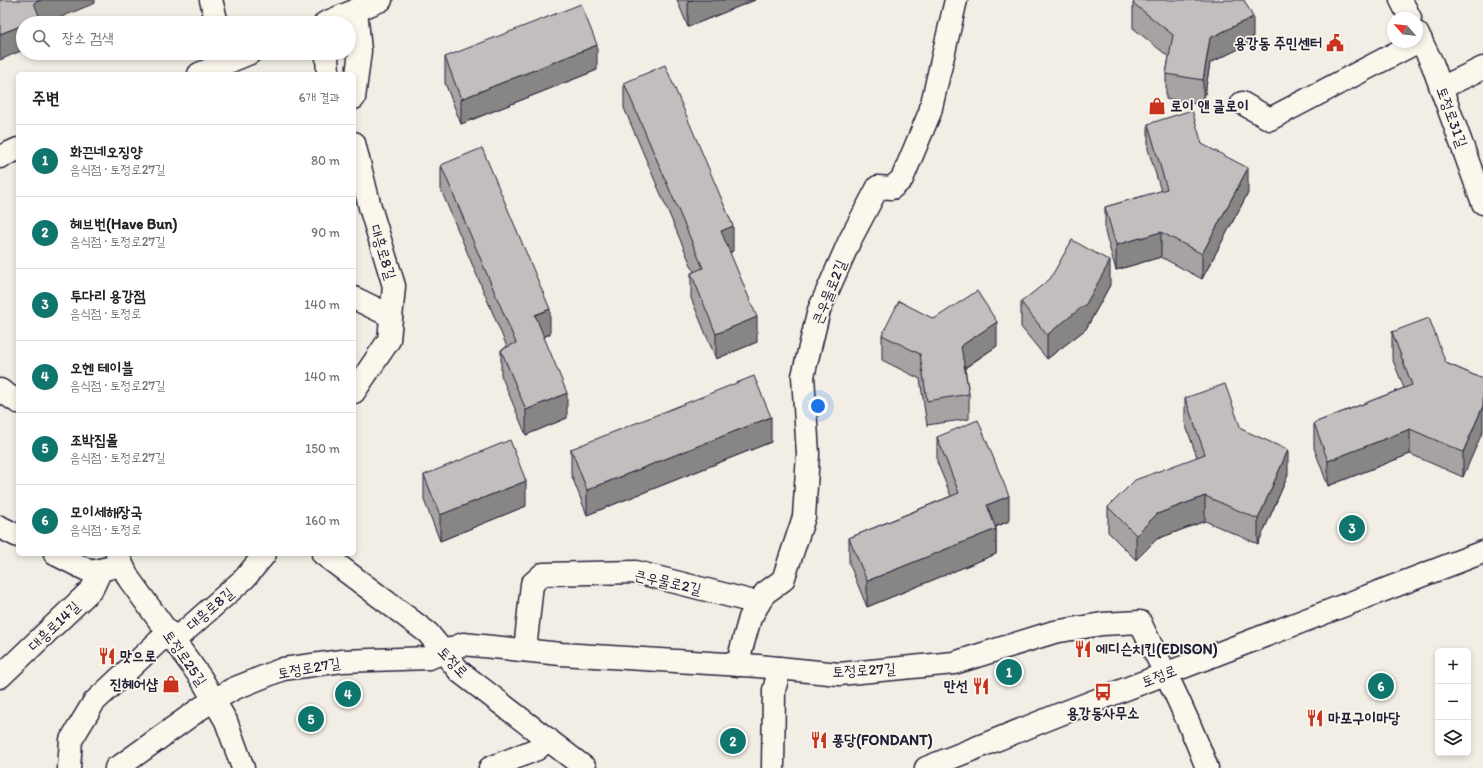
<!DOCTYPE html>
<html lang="ko">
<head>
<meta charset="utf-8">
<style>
	:root { --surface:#fff; --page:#f6f6f6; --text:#222; --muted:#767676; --line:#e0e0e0; --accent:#0f766e }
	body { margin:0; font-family:Itim,"Poor Story",sans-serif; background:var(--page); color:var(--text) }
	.controls { position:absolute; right:12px; bottom:12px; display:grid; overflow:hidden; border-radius:6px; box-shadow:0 2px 6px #0003 }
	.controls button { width:36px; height:36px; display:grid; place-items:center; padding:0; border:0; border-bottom:1px solid var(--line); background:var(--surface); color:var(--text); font:20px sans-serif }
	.compass { position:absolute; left:1387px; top:12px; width:36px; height:36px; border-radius:50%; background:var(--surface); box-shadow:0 2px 6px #0003; rotate:297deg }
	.you { position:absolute; left:818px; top:406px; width:14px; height:14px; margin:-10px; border:3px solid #fff; border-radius:50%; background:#1a73e8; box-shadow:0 0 0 6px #1a73e833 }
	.badge { display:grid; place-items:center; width:26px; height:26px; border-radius:50%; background:var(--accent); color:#fff; font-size:13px; font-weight:700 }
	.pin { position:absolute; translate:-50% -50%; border:2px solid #fff; box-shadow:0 1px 4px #0006 }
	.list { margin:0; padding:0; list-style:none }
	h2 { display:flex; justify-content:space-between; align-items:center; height:52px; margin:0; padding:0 16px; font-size:17px }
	h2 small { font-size:13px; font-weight:400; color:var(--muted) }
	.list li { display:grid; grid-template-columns:26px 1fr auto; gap:12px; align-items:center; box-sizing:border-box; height:72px; padding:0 16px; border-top:1px solid var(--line) }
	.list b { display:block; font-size:15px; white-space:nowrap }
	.list p { margin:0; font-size:13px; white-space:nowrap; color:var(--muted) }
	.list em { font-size:13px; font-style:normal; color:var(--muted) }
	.icon { flex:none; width:22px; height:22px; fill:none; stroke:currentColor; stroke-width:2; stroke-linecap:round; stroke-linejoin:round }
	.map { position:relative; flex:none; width:1483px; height:768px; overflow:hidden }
	.search { position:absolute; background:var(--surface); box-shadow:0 2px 6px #0003; left:16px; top:16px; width:340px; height:44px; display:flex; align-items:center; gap:10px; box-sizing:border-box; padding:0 14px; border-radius:22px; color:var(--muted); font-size:15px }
	.panel { position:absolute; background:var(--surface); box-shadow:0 2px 6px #0003; left:16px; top:72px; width:340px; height:484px; border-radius:6px }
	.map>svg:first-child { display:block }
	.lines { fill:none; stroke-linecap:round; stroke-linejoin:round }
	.minor-casing { stroke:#22223b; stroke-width:25 }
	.major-casing { stroke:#22223b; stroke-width:25 }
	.minor { stroke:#fbf7ec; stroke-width:22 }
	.major { stroke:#fbf7ec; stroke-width:22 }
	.wall { fill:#a7a3a3; stroke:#22223b }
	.shaded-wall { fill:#888585; stroke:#22223b }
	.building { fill:#c2bebe; stroke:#22223b }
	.labels { text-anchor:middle; stroke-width:3.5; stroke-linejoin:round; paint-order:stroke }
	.poi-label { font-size:15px; font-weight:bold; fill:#22223b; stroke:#fbf7ec; text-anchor:start }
	.street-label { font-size:15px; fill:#22223b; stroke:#fbf7ec }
</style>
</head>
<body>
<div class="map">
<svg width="1483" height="768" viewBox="0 0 1483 768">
	<rect width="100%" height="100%" fill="#f2eee5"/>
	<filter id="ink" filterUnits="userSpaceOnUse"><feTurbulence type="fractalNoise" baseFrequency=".025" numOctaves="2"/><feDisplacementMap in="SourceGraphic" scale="8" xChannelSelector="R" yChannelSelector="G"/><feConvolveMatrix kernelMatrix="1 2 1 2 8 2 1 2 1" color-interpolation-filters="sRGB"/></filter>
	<g filter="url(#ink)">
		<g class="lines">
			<g class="minor-casing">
				<g id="minor">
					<polyline points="211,0 217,23"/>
					<polyline points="1401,0 1410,18"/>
					<polyline points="325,23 381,0"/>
					<polyline points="1417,33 1432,63 1483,203"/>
					<polyline points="327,56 328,74"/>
					<polyline points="199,74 250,53"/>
					<polyline points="1441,88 1483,68"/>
					<polyline points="354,98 360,51 356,10"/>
					<polyline points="1242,103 1270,119 1421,40"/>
					<polyline points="354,143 370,207 394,286 389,340 354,392"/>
					<polyline points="0,157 18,149"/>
					<polyline points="354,298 391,316"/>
					<polyline points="0,390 18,402"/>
					<polyline points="0,527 18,536"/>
					<polyline points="55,554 91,572 113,567"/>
					<polyline points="117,554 129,579 201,678 226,721 243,768"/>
					<polyline points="323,554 428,633 460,672 585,768"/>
					<polyline points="525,650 532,584 543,574 636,572 758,603"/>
					<polyline points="739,665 741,650 750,618 765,593 783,580 804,517 808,454 803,376 819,310 850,240 878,187 892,188 902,179 930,112 956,0"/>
					<polyline points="0,677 92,589 101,570"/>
					<polyline points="69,768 71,740 94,702 159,641 184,632 245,578 265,554"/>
					<path d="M116,768l3,-1 82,-59 32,-19 50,-20 59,-8 87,-3 34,-14 98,10 197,12 81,8 115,-11 100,-31 48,-8 38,-2c8,18 17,35 26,52 15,31 29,62 41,94"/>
					<polyline points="490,768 537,749 548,739"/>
					<polyline points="773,768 774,690 780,668"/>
				</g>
			</g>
			<g class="major-casing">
				<polyline id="major" points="926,768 1058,715 1483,552"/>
			</g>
			<use href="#minor" class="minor"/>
			<use href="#major" class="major"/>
		</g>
		<g class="wall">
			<polygon points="677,0 755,0 688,27"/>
			<polygon points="1133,3 1253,42 1210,63 1203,105 1166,99 1166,74 1169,57 1133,28"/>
			<polygon points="445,57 597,70 461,124 445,83"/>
			<polygon points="624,83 733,251 730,253 757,342 716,359 691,298 691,273 694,272 624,108"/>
			<polygon points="1148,124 1202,144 1248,193 1202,279 1161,257 1116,270 1105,232 1105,207 1161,191 1148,149"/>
			<polygon points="441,165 550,334 544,337 567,418 526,435 501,375 501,350 507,347 441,190"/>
			<polygon points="1110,285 1086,329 1047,359 1021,327 1021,302"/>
			<polygon points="934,319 997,346 965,368 969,394 969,419 927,425 920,379 882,360 882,335"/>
			<polygon points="1392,332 1446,363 1483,379 1463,477 1410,454 1328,486 1314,448 1314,423 1404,388 1392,358"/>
			<polygon points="1185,398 1241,429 1288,475 1258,544 1205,521 1157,539 1136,560 1108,532 1108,507 1197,457 1185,423"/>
			<polygon points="937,437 1009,521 996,527 996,554 867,607 849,563 849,538 951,496 937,462"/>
			<polygon points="771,442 587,515 571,474 571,449"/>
			<polygon points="424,475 526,506 440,541 424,500"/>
		</g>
		<g class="shaded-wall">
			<polygon points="41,0 95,0 95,3 47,23 28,23 34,3"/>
			<polygon points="693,0 755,0 688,27 688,2"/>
			<polygon points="1253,17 1253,42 1210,63 1203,105 1203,80 1210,38"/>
			<polygon points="23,25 23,50 0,60 0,34"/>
			<polygon points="597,45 597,70 461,124 461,99"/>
			<polygon points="1248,168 1248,193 1202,279 1202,254"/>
			<polygon points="733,226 733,251 721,256 721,231"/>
			<polygon points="1161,232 1161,257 1116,270 1116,245"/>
			<polygon points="1110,261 1110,285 1086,329 1047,359 1047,335"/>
			<polygon points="550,309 550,334 535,340 535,315"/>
			<polygon points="757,317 757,342 716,359 716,334"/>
			<polygon points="997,322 997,346 961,370 961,346"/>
			<polygon points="567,393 567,418 526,435 526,410"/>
			<polygon points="1483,406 1483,431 1463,477 1463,452"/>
			<polygon points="771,417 771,442 587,515 587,490"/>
			<polygon points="1410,429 1410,454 1328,486 1328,461"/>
			<polygon points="1288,450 1288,475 1258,544 1258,519"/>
			<polygon points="526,481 526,506 440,541 440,515"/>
			<polygon points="1009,496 1009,521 987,530 987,505"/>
			<polygon points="1205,496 1205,521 1157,539 1136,560 1136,535 1157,514"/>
			<polygon points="996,529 996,554 867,607 867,581"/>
		</g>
		<g class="building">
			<polygon points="0,0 41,0 34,3 40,18 28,23 23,23 23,25 0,34"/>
			<polygon points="687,0 693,0 688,2"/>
			<polygon points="1136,0 1189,0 1190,1 1191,0 1244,0 1253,17 1210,38 1203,80 1166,74 1173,35 1133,3"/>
			<polygon points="581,4 597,45 461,99 445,57"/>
			<polygon points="665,65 733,226 721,231 757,317 716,334 691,273 703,268 624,83"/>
			<polygon points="1192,110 1202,144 1248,168 1202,254 1161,232 1116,245 1105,207 1167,189 1148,124"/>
			<polygon points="482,148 550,309 535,315 567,393 526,410 501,350 516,343 441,165"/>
			<polygon points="1072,240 1110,261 1086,304 1047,335 1021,302 1050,279"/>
			<polygon points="977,291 997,322 961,346 969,394 927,401 920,354 882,335 899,301 934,319"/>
			<polygon points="1429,318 1446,363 1483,379 1483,406 1463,452 1410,429 1328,461 1314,423 1412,385 1392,332"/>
			<polygon points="754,376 771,417 587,490 571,449"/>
			<polygon points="1225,384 1241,429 1288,450 1258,519 1205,496 1157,514 1136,535 1108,507 1135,480 1205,454 1185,398"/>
			<polygon points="978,420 1009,496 987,505 996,529 867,581 849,538 959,493 937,437"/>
			<polygon points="510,440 526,481 440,515 424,475"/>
		</g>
	</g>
	<defs>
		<g id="civic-bare" transform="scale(1.38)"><path d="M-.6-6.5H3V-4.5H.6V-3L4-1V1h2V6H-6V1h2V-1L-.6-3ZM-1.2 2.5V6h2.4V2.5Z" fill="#c8321e" stroke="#fbf7ec" stroke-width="2.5" paint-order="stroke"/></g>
		<g id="shop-bare" transform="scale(1.38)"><path d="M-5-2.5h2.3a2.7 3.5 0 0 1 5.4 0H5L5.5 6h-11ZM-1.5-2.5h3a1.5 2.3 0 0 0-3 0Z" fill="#c8321e" stroke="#fbf7ec" stroke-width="2.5" paint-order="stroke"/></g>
		<g id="restaurant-bare" transform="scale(1.38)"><path d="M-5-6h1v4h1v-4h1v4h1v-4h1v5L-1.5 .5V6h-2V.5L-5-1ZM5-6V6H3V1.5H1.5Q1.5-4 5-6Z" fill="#c8321e" stroke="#fbf7ec" stroke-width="2.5" paint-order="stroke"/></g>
		<g id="bus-bare" transform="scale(1.38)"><path d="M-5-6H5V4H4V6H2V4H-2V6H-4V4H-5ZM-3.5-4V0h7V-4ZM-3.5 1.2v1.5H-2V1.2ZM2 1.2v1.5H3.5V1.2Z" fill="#c8321e" stroke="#fbf7ec" stroke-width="2.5" paint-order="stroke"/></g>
	</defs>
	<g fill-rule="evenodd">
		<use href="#civic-bare" x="1335" y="43"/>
		<use href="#shop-bare" x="1157" y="106"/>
		<use href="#restaurant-bare" x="1083" y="649"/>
		<use href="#restaurant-bare" x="107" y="656"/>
		<use href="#shop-bare" x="171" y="684"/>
		<use href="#restaurant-bare" x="981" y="686"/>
		<use href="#bus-bare" x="1103" y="692"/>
		<use href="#restaurant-bare" x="1315" y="718"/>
		<use href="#restaurant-bare" x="819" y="740"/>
	</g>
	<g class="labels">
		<g class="poi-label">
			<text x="1322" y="48" text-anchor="end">용강동 주민센터</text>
			<text x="1170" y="111">로이 앤 클로이</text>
			<text x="1096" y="654">에디슨치킨(EDISON)</text>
			<text x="120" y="661">맛으로</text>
			<text x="158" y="689" text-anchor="end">진헤어샵</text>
			<text x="968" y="691" text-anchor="end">만선</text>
			<text x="1103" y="718" text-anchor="middle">용강동사무소</text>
			<text x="1328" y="723">마포구이마당</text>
			<text x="832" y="745">퐁당(FONDANT)</text>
		</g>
		<g class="street-label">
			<text transform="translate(1452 117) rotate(70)" y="5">토정로31길</text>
			<text transform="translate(383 252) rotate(73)" y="5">대흥로8길</text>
			<text transform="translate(829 292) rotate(-68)" y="5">큰우물로2길</text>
			<text transform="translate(668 582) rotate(13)" y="5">큰우물로2길</text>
			<text transform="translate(210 609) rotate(-41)" y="5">대흥로8길</text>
			<text transform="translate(54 626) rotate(-44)" y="5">대흥로14길</text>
			<text transform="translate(185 658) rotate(55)" y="5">토정로25길</text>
			<text transform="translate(453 662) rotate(47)" y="5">토정로</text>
			<text transform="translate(309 668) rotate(-10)" y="5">토정로27길</text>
			<text transform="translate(864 670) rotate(-3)" y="5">토정로27길</text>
			<text transform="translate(1159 676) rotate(-21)" y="5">토정로</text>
		</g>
	</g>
</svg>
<div class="controls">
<button>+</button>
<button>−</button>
<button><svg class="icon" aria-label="layers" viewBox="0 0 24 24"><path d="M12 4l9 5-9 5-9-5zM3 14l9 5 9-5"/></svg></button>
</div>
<svg class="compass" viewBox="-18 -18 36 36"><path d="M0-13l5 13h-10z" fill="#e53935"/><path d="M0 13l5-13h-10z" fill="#767676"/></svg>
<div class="you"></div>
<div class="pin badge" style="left:1009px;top:672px">1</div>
<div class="pin badge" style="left:733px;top:741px">2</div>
<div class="pin badge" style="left:1352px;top:528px">3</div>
<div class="pin badge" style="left:348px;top:694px">4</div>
<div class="pin badge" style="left:311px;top:719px">5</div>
<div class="pin badge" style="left:1381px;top:686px">6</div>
<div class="search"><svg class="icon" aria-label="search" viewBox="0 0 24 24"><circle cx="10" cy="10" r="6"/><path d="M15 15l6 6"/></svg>장소 검색</div>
<section class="panel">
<h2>주변<small>6개 결과</small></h2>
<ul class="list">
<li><span class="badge">1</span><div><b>화끈네오징양</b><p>음식점 · 토정로27길</p></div><em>80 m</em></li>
<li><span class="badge">2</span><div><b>헤브번(Have Bun)</b><p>음식점 · 토정로27길</p></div><em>90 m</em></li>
<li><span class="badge">3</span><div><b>투다리 용강점</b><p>음식점 · 토정로</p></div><em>140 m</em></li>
<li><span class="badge">4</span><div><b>오헨 테이블</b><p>음식점 · 토정로27길</p></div><em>140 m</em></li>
<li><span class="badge">5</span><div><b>조박집몰</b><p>음식점 · 토정로27길</p></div><em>150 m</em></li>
<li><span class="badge">6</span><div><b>모이세해장국</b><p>음식점 · 토정로</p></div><em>160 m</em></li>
</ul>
</section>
</div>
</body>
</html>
